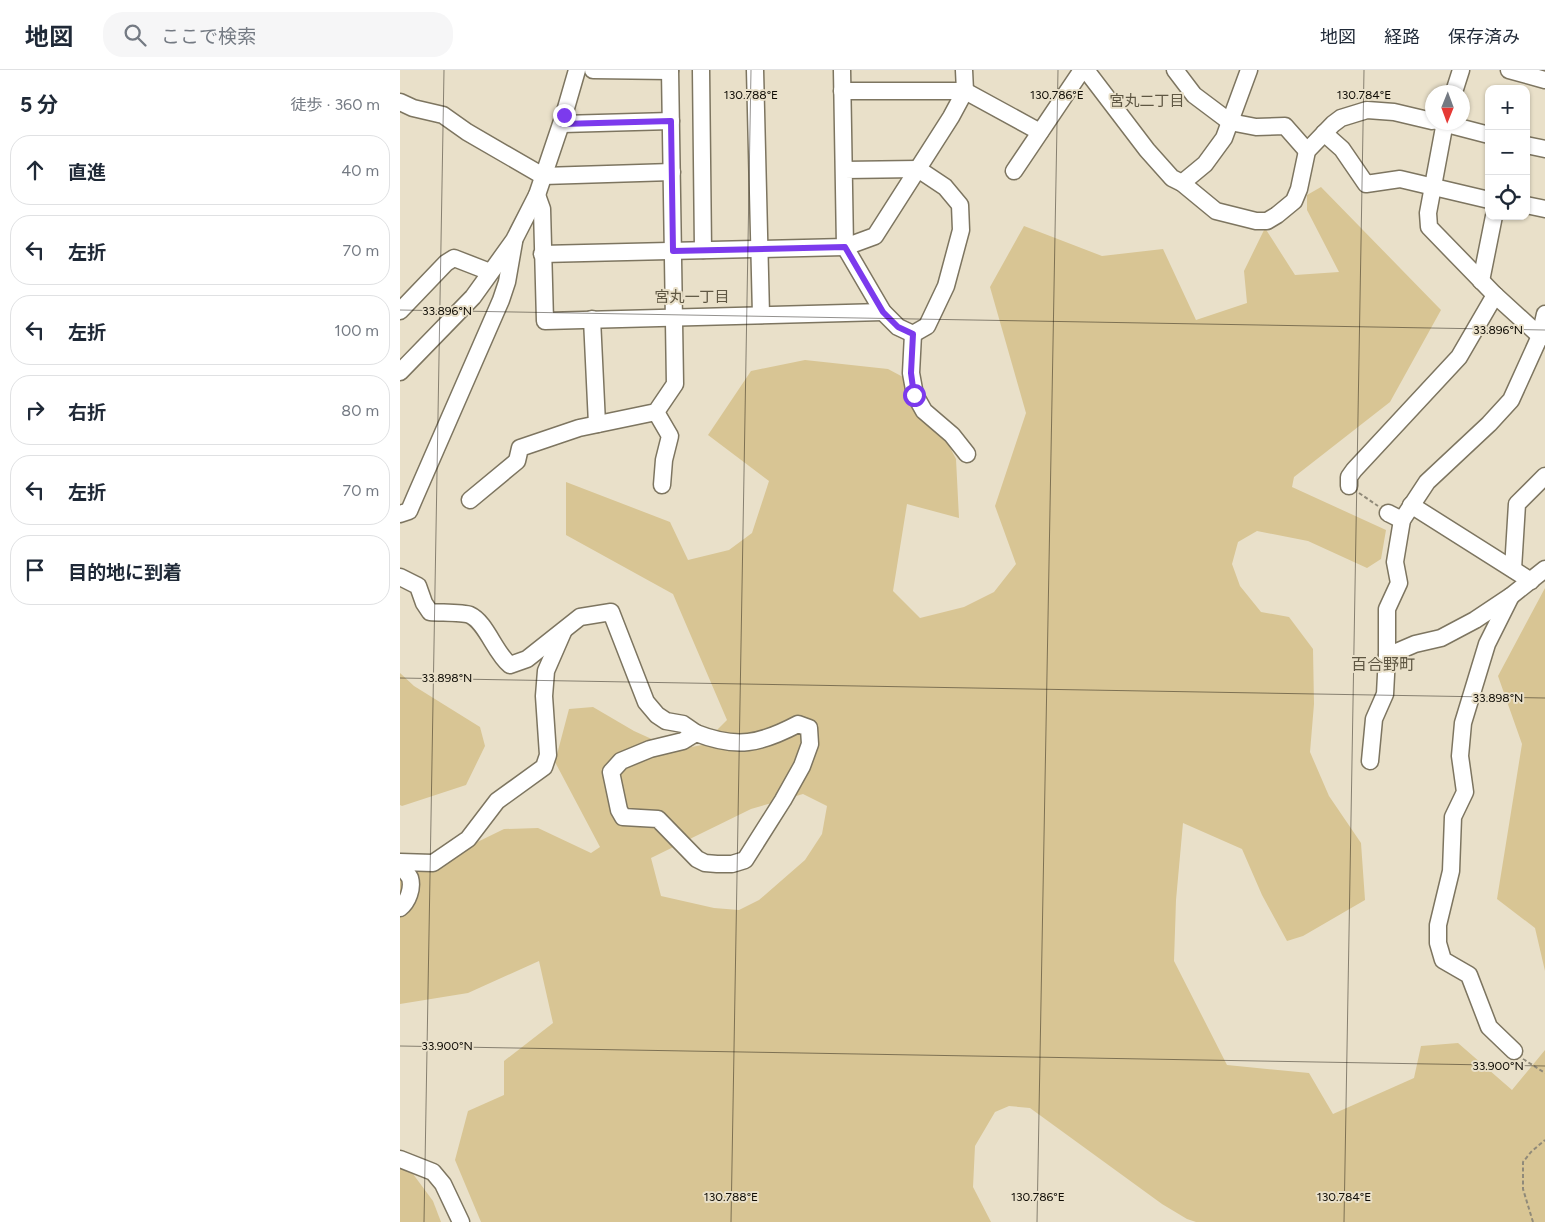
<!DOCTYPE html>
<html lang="ja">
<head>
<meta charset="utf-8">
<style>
	:root { --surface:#fff; --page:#f6f6f7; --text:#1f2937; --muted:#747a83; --line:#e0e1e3 }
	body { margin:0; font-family:Figtree,"Noto Sans JP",sans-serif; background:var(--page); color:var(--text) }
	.controls { position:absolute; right:15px; top:15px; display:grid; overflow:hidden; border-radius:10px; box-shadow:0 1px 4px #0004 }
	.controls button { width:45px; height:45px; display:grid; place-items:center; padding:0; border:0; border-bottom:1px solid var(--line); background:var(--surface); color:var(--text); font:25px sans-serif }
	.compass { position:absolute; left:1025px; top:15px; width:45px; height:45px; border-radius:50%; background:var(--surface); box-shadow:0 1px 4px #0004; rotate:181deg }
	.stop { position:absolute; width:15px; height:15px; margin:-11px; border:4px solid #7c3aed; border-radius:50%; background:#fff }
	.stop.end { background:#7c3aed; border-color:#fff; box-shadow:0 1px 5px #0008 }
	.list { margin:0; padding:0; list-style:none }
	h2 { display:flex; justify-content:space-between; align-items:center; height:65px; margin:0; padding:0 20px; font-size:21px }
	h2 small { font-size:16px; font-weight:400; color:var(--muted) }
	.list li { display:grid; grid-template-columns:32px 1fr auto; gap:15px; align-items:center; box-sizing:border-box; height:70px; margin:0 10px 10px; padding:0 10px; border:1px solid var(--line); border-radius:20px }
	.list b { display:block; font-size:19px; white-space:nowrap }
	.list em { font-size:16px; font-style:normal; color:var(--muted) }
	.icon { flex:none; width:28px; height:28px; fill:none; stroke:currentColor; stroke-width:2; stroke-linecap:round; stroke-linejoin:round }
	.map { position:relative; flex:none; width:1145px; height:1152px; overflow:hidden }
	header { display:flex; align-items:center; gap:30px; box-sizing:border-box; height:70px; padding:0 25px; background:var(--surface); border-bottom:1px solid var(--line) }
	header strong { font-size:24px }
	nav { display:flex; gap:28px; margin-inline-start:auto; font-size:18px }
	.search { width:350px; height:45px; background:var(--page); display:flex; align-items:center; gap:12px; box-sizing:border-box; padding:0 18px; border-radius:20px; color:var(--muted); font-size:19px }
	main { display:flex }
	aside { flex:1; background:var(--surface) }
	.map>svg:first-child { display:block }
	.green { fill:#d8c594; fill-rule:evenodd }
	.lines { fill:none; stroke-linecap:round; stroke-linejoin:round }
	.minor-casing { stroke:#7d7560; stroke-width:19 }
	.path { stroke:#908a79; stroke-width:2; stroke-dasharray:4 2.5; stroke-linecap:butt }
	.minor { stroke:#fff; stroke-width:16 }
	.route { stroke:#7c3aed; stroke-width:6 }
	.ticks { fill:none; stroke:#0f0c05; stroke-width:1; stroke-opacity:0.45 }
	.labels { text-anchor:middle; stroke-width:4; stroke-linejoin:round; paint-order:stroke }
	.neighbourhood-label { font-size:15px; fill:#5f5743; stroke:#e9e0c9 }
	.quarter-label { font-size:16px; fill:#5f5743; stroke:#e9e0c9 }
	.ticks-label { font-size:12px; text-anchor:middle; fill:#0f0c05; stroke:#e9e0c9; stroke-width:4; stroke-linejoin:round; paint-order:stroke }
</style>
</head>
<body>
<header>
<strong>地図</strong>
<div class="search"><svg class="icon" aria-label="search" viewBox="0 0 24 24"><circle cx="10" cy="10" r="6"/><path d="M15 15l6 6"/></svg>ここで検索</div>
<nav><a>地図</a><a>経路</a><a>保存済み</a></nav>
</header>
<main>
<aside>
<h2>5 分<small>徒歩 · 360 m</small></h2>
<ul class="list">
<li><svg class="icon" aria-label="ahead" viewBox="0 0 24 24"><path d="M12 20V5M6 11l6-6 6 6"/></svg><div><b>直進</b></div><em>40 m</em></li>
<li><svg class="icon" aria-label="left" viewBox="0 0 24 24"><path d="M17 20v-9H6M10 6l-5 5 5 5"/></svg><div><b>左折</b></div><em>70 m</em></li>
<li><svg class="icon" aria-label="left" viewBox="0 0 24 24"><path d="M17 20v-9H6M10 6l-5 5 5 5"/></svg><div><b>左折</b></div><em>100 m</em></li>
<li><svg class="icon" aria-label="right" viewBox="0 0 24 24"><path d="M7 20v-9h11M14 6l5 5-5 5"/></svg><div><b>右折</b></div><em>80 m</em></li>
<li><svg class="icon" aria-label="left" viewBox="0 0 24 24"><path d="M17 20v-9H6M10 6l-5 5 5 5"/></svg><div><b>左折</b></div><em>70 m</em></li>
<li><svg class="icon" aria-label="arrive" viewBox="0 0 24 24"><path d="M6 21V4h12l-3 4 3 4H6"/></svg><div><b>目的地に到着</b></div></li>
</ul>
</aside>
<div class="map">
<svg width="1145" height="1152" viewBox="0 0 1145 1152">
	<rect width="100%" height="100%" fill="#e9e0c9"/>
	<g class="green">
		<path d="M921,117l120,123 -51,92 -96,75 -2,10 94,43 -5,29 -14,9 -59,-27 -51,-10 -19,11 -6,22 8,22 21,26 28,5 24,32 1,55 -4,48 19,44 32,47 4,57 -62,36 -16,5 -25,-46 -20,-46 -59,-26 -7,77 -2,61 53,104 82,8 24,41 81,-36 7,-32 37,-3 54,47 33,-40v172h-349l-9,-3 -25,-15 -132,-96 -21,-2 -14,6 -20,34 -2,41 18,35h-510l-26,-62 13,-49 36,-16v-34l49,-38 -14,-62 -71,32 -68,11v-130l20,-4 84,-41 34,-1 53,25 9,-6 -45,-85 14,-53 24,-2 41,24 42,19 26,-5 25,-25 -54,-126 -107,-59v-53l104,40 18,38 41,-10 23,-17 17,-52 -61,-46 43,-64 54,-11 83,9 30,16 38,74 3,59 -52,-14 -14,87 27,27 44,-11 30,-15 22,-28 -21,-58 31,-93 -36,-126 34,-61 78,30 61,-7 33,71 51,-17 -3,-32 21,-43 30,47 44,-3 -32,-62v-15zM403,724l24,12 -5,28 -17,26 -46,40 -20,10 -25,-2 -53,-12 -10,-38 100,-49z"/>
		<polygon points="1145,518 1145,901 1135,858 1097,829 1122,674 1098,606"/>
		<polygon points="0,603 14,616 80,657 85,676 66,715 2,736 0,735"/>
		<polygon points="0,1098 13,1104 33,1131 41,1152 0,1152"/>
	</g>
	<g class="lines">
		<g class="minor-casing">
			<g id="minor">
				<polyline points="193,0 270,1"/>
				<polyline points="301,0 303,180"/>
				<polyline points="355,0 361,245"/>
				<polyline points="442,0 445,177 483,242 498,257 513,264 527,256 546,216 561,160 560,135 545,117 518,99 444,100"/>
				<polyline points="686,0 747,80 772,108 782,113 816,141 856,151 867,151 877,145 894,131 899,119 907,81 933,54 941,48 967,40 994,42 1032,51"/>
				<polyline points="775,0 794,25 830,52 856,57 885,56 907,81"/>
				<polyline points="1109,0 1145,10"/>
				<polyline points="442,21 565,21 640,62"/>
				<polyline points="1054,22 1061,0"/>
				<polyline points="0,32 13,38 43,45 67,62 143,106 272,102"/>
				<polyline points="1039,52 1089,65"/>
				<polyline points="1045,52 1028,143 1029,157 1095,225 1140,266 1145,267"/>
				<polyline points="162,54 271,51"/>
				<polyline points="924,63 942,79 966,114 1000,109 1089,130"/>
				<polyline points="1126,75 1145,79"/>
				<polyline points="614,101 682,0"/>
				<polyline points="782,113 805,94 824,68 849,0"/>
				<polyline points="137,125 142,139 145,251 483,242"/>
				<polyline points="1126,135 1145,139"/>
				<polyline points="142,184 445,177 475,166 551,47 565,21 564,0"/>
				<polyline points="1081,211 1094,146"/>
				<polyline points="0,241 46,193 54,188 90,202"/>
				<polyline points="192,249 197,354"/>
				<polyline points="513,264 511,303 515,325 524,341 552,365 567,384"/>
				<polyline points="0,302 73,227 114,170 137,125 164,45 177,0"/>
				<polyline points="256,342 270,366 264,390 262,415"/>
				<polyline points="949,416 949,407 954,400 1059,287 1095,225"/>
				<polyline points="70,430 117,391 120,378 179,358 256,342 275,314 270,0"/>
				<polyline points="1011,435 1131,511"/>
				<polyline points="988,443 1002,450"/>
				<polyline points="0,444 9,441 15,427 101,230 107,212 114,172"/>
				<polyline points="1113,499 1117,434 1145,406"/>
				<path d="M0,507l18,9 6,17 6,9c10,1 32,0 40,3 16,7 25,38 40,50l17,-6 53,-42 31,-5 35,90 11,13 9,6 17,3 13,9"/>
				<polyline points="1111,526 1087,574 1063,653 1060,686 1065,722 1053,747 1051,801 1038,855 1038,873 1043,890 1069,905 1089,957 1114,981"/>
				<polyline points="987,586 1015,574 1041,568 1075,550 1111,526 1145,499"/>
				<path d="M398,654l11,4 1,16 -8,22 -19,34 -38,60 -13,4h-15l-12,-1 -8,-4 -39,-40 -35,-2 -4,-7 -8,-38 10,-11 29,-12 33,-8 13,-8c41,16 64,11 102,-9z"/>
				<polyline points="970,691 974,649 985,624 987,586 987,539 999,513 995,492 1002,450 1027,412 1089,354 1111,330 1140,266 1145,244"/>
				<polyline points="0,792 33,793 68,769 97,731 144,697 148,685 144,626 146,601 163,562"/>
				<path d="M0,795c3,4 8,9 10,13 3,10 -2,24 -10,30"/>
				<polyline points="0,1089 33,1102 43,1114 61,1152"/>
			</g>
		</g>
		<g class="path">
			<polyline points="959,423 978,436"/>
			<polyline points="1123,989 1145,1003"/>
			<polyline points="1133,1152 1123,1119 1123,1092 1131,1082 1145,1070"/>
		</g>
		<use href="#minor" class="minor"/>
	</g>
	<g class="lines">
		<polyline class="route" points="164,45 162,54 271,51 273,181 445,177 483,242 498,257 513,264 511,303 514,325"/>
	</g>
	<path class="ticks" d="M0,240l1145,20M0,608l1145,20M0,976l1145,20M24,1152l20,-1152M331,1152l20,-1152M637,1152l21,-1152M944,1152l20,-1152"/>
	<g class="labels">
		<g class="neighbourhood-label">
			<text x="747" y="36">宮丸二丁目</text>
			<text x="292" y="232">宮丸一丁目</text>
		</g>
		<g class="quarter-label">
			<text x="983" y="600">百合野町</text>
		</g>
	</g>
	<g class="ticks-label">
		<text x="351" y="29">130.788°E</text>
		<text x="657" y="29">130.786°E</text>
		<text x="964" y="29">130.784°E</text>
		<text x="47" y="245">33.896°N</text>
		<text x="1098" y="264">33.896°N</text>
		<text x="47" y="612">33.898°N</text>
		<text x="1098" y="632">33.898°N</text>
		<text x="47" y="980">33.900°N</text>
		<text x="1098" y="1000">33.900°N</text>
		<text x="331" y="1131">130.788°E</text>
		<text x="638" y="1131">130.786°E</text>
		<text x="944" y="1131">130.784°E</text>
	</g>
</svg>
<div class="controls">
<button>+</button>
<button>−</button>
<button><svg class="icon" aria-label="locate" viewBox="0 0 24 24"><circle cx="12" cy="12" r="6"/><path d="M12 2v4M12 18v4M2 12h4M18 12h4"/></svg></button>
</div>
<svg class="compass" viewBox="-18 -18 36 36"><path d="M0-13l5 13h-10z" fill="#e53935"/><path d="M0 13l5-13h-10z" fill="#747a83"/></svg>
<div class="stop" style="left:514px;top:325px"></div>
<div class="stop end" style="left:164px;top:45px"></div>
</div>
</main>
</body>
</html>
